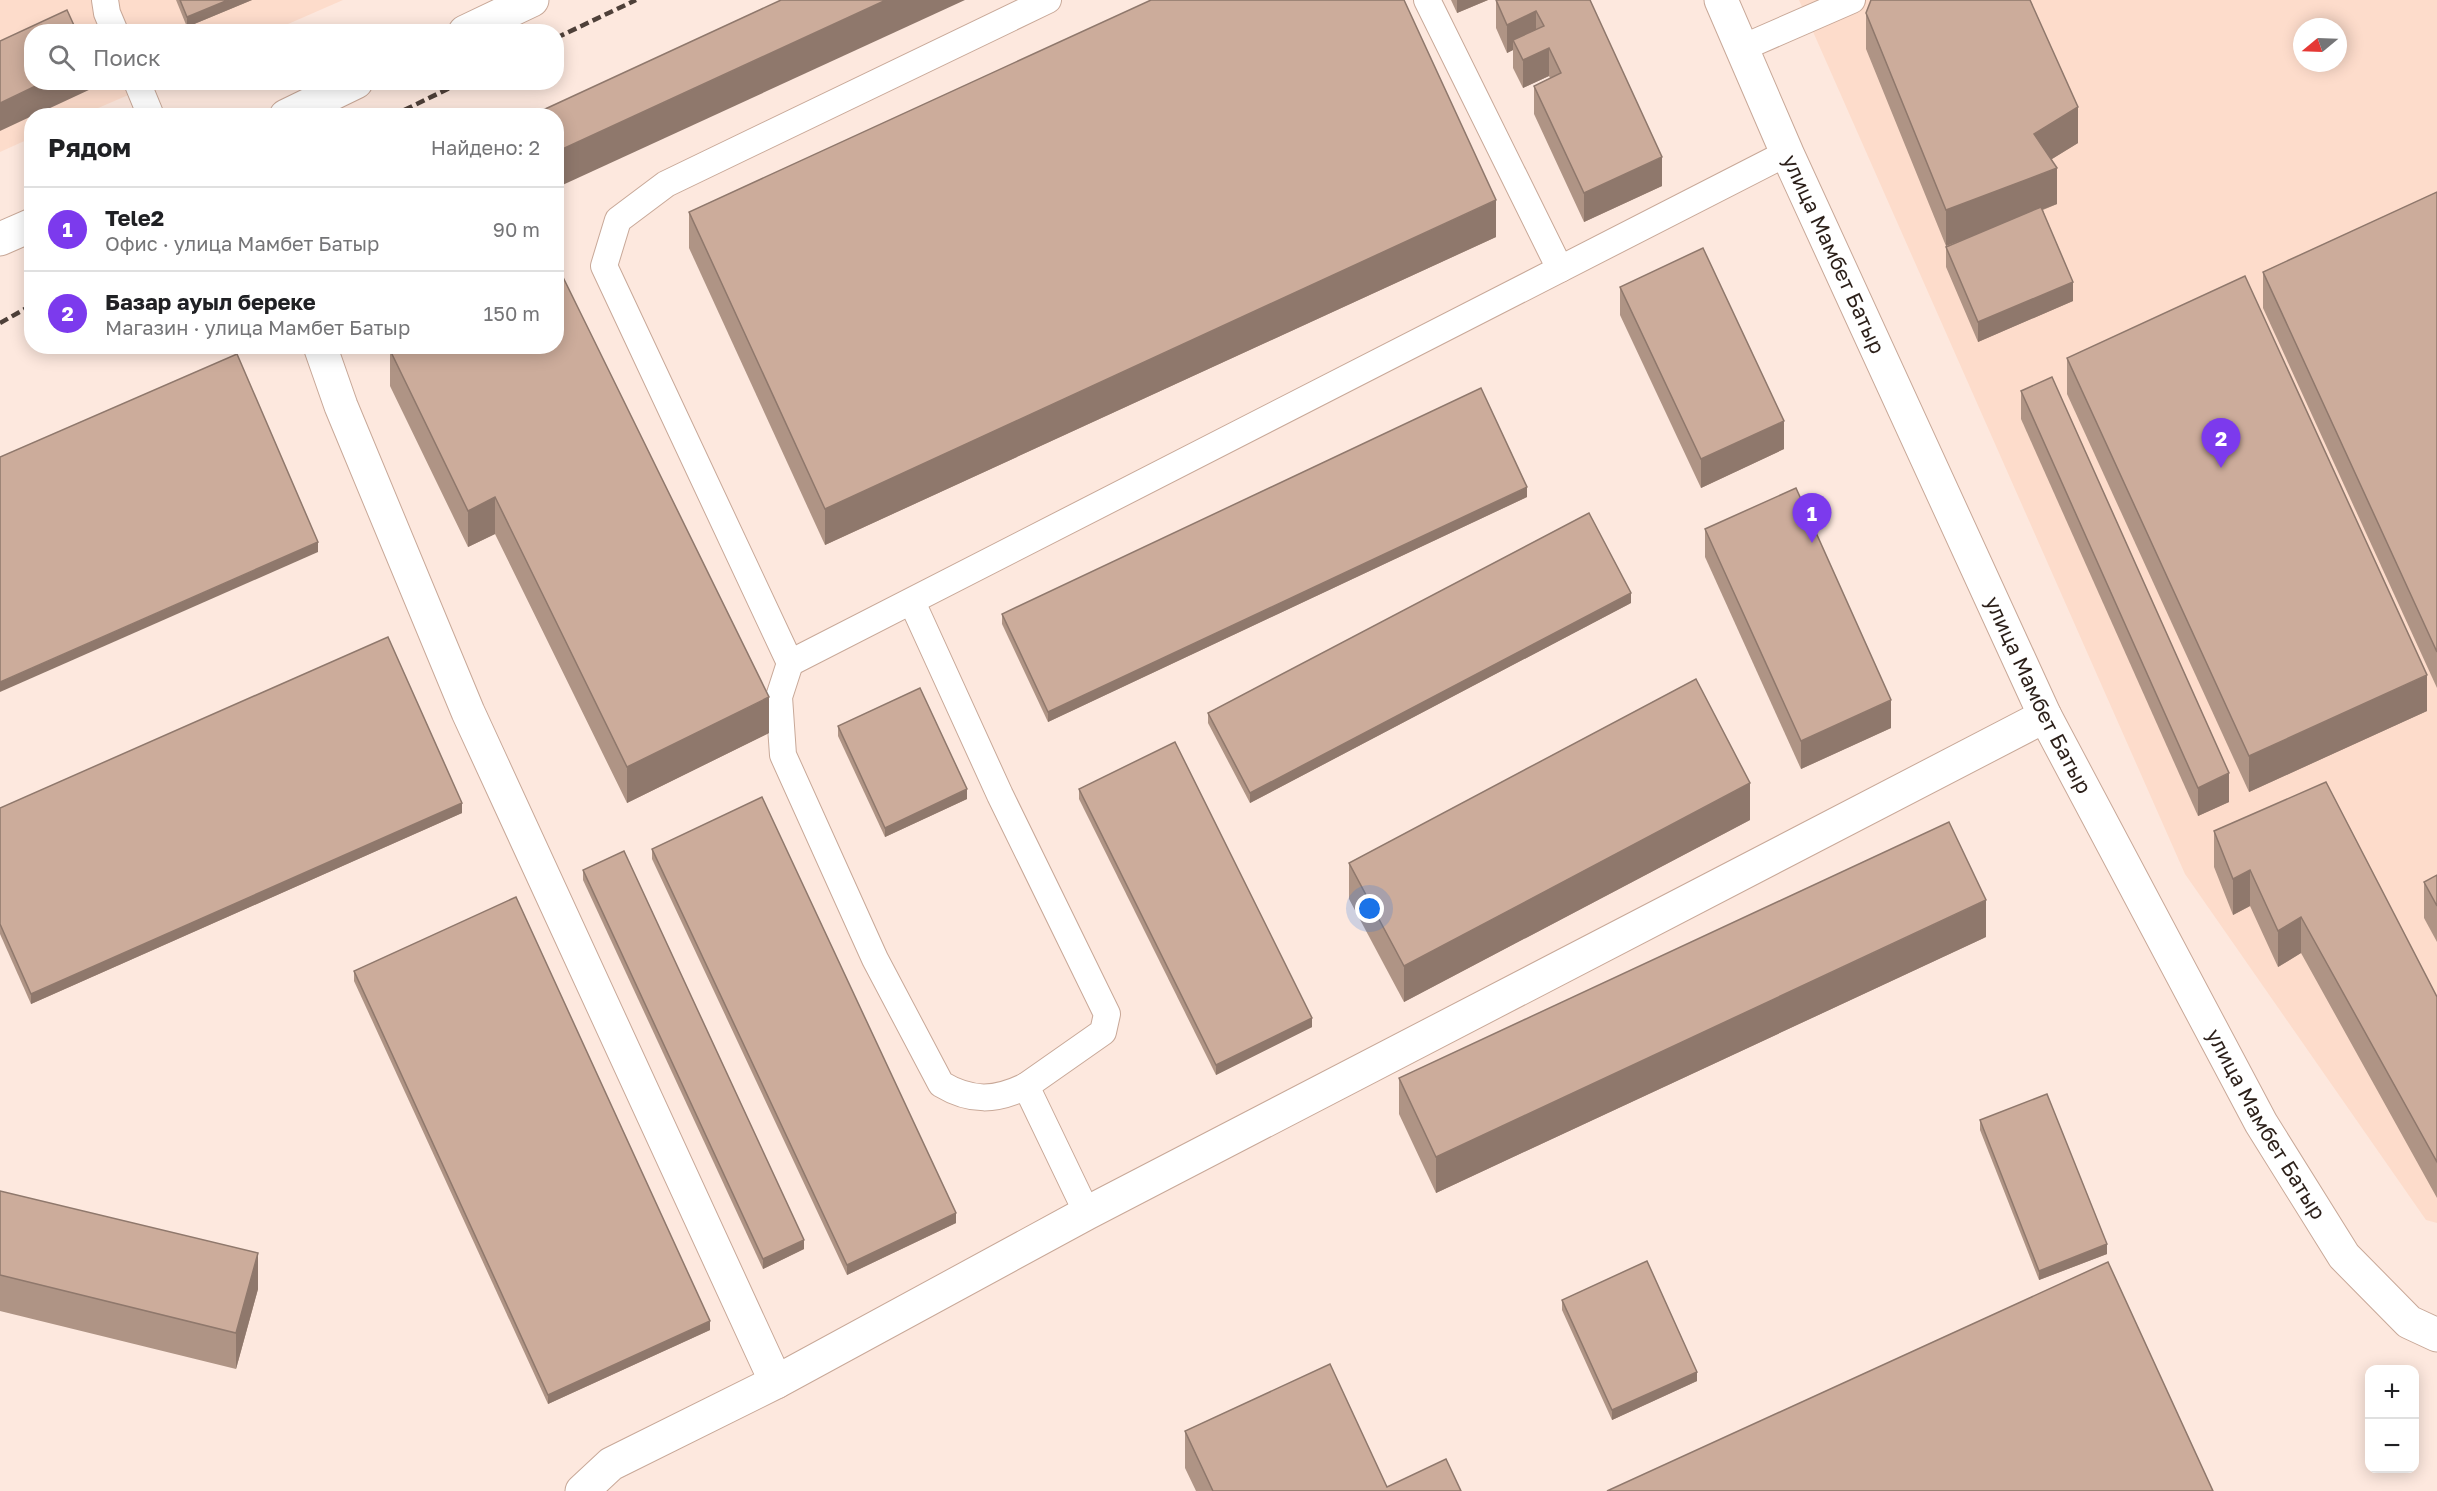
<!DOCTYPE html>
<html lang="ru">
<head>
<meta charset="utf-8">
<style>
	:root { --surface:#fff; --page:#f6f6f6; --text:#202124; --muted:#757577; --line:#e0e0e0; --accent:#7c3aed }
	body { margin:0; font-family:"Golos Text",sans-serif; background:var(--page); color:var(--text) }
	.controls { position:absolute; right:18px; bottom:18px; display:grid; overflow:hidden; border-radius:12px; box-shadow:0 3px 15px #0003 }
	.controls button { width:54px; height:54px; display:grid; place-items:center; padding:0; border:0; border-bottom:2px solid var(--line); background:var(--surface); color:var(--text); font:30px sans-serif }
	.compass { position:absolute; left:2293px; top:18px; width:54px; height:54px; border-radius:50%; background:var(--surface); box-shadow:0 3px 15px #0003; rotate:251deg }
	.you { position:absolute; left:1370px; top:909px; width:21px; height:21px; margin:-15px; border:4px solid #fff; border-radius:50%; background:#1a73e8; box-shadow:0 0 0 9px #1a73e833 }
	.badge { display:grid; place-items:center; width:39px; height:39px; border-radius:50%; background:var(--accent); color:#fff; font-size:20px; font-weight:700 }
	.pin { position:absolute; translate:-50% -50px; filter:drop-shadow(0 2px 3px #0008) }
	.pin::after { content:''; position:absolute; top:32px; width:21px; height:18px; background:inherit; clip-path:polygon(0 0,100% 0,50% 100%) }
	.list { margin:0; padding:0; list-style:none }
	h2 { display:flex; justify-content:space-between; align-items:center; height:78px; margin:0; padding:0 24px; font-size:26px }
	h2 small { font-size:20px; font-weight:400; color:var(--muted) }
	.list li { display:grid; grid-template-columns:39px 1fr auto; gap:18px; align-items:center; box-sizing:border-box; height:84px; padding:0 24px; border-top:2px solid var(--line) }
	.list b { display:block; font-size:22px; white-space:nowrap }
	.list p { margin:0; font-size:20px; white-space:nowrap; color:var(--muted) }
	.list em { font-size:20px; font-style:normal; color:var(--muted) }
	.icon { flex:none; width:33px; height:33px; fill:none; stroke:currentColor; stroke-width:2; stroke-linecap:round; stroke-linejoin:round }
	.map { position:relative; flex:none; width:2437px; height:1491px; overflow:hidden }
	.search { position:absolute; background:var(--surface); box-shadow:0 3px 15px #0003; left:24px; top:24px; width:540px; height:66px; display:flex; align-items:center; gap:15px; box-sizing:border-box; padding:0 21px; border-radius:24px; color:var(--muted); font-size:22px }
	.panel { position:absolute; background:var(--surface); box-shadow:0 3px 15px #0003; left:24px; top:108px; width:540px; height:246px; border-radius:24px }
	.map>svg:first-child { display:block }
	.built { fill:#fddccb; fill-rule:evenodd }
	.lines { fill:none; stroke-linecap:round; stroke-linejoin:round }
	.service-casing { stroke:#c8a898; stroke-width:28 }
	.minor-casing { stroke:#c8a898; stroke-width:35 }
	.secondary-casing { stroke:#c8a898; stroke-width:35 }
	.service { stroke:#fff; stroke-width:26 }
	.minor { stroke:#fff; stroke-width:33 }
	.secondary { stroke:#fff; stroke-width:33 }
	.rail { stroke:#4e4039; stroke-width:4.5; stroke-dasharray:9 4.5; stroke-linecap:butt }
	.wall { fill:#af9485 }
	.shaded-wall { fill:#8f786c }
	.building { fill:#ccac9b; stroke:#8f786c; stroke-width:1.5 }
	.labels { text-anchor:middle; stroke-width:5; stroke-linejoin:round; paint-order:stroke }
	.street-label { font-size:21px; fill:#2b1f19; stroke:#fff }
</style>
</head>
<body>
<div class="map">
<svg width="2437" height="1491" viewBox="0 0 2437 1491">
	<rect width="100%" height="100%" fill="#fde8de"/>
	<g class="built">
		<polygon points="0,0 343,0 272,31 32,32 32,82 156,83 82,115 32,116 31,138 0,152"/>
		<path d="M1799,0h638v1223l-11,-3 -241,-346zM2302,27h36v36h-36z"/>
	</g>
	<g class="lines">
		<g class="service-casing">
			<g id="service">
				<polyline points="105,0 107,13 115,32"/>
				<polyline points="1048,0 666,184 618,220 604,266 790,663 1787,153"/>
				<polyline points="1427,0 1560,269"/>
				<polyline points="1742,48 1852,0"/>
				<polyline points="137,82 151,116"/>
				<polyline points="912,602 1000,795 1107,1014 1103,1032 1026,1086"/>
				<path d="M790,663l-11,34 4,58 92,204 66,125c30,18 55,17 85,2l61,127"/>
			</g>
		</g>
		<g class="minor-casing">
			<g id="minor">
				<polyline points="320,346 341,406 468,712 776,1382"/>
				<polyline points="582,1491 611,1464 776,1382 1087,1213 2045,716"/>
			</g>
		</g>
		<g class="secondary-casing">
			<g id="secondary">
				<path id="s1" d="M1721,0l66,153 258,563 216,407 83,133 65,66 28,13"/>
				<polyline points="465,32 532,0"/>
				<polyline points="286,116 356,82"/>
				<polyline points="0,239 32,225"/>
			</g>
		</g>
		<use href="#service" class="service"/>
		<use href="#minor" class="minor"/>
		<use href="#secondary" class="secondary"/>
		<g class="rail">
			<polyline points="556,38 636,0"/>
			<polyline points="392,116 462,82"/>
			<polyline points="0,323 32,305"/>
		</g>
	</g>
	<g class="wall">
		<polygon points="176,0 252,0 187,27"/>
		<polygon points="1451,0 1488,0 1457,13"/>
		<polygon points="1496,0 1590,0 1662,186 1584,222 1534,114 1534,86 1550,78 1549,76 1523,88 1513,68 1513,50 1507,53 1496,28"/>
		<polygon points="1866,13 2078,143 2052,159 2057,204 2043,210 2073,301 1978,342 1946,267 1946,247 1976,235 1946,246 1866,49"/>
		<polygon points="2437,192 2437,688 2263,308 2263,272"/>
		<polygon points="689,212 1496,237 825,545 689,248"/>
		<polygon points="1620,287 1784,449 1701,488 1620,315"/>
		<polygon points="390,350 769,733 627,803 495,534 468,547 390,386"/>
		<polygon points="2067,358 2427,711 2249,792 2067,394"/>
		<polygon points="2021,391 2229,802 2198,816 2021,419"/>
		<polygon points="1527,497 1048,722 1002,624 1002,614"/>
		<polygon points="1705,529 1891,728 1801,769 1705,557"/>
		<polygon points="1631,603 1250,803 1208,723 1208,713"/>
		<polygon points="838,726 967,799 885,837 838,736"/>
		<polygon points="1079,789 1312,1027 1216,1075 1079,799"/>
		<polygon points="0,808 462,813 31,1004 0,934"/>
		<polygon points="1750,820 1404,1002 1349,899 1349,863"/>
		<polygon points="2214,831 2437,997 2437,1198 2301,953 2278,967 2250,906 2233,915 2214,867"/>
		<polygon points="652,849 956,1223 847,1275 652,859"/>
		<polygon points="583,870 804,1249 763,1269 583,880"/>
		<polygon points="2424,882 2437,906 2437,942 2424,918"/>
		<polygon points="1986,937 1436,1193 1399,1114 1399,1078"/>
		<polygon points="354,971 710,1330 548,1404 354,981"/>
		<polygon points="1980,1120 2107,1254 2039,1280 1980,1130"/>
		<polygon points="0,1191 258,1289 236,1369 0,1311"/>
		<polygon points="1562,1300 1697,1381 1612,1420 1562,1310"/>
		<polygon points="1185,1431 1387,1487 1461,1491 1196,1491 1185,1468"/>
	</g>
	<g class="shaded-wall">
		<polygon points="228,0 252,0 187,27 187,17"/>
		<polygon points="886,0 965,0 556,188 556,152"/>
		<polygon points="1457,0 1488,0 1457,13"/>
		<polygon points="1536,11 1536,39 1513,40 1513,50 1507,53 1507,25"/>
		<polygon points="1549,48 1549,76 1523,88 1523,60"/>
		<polygon points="44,82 91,82 91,89 33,116 32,116 0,131 0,103"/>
		<polygon points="2078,107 2078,143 2034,170 2034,134"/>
		<polygon points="1662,157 1662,186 1584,222 1584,193"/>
		<polygon points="2057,168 2057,204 1946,246 1946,210"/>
		<polygon points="1496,200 1496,237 825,545 825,509"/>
		<polygon points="2073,282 2073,301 1978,342 1978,322"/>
		<polygon points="1784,421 1784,449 1701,488 1701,459"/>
		<polygon points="1527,487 1527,497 1048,722 1048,712"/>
		<polygon points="495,497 495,534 468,547 468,511"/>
		<polygon points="318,542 318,552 0,692 0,682"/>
		<polygon points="1631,593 1631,603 1250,803 1250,793"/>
		<polygon points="2427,675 2427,711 2249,792 2249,756"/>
		<polygon points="769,697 769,733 627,803 627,767"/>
		<polygon points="1891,700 1891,728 1801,769 1801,741"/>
		<polygon points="2229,773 2229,802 2198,816 2198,788"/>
		<polygon points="1750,783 1750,820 1404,1002 1404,966"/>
		<polygon points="967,789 967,799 885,837 885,828"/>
		<polygon points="462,803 462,813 31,1004 31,994"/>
		<polygon points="2250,870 2250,906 2233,915 2233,879"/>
		<polygon points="1986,900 1986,937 1436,1193 1436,1157"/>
		<polygon points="2301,917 2301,953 2278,967 2278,931"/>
		<polygon points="1312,1018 1312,1027 1216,1075 1216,1065"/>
		<polygon points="956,1213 956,1223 847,1275 847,1265"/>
		<polygon points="804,1240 804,1249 763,1269 763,1259"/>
		<polygon points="2107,1244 2107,1254 2039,1280 2039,1271"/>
		<polygon points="258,1253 258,1289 236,1369 236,1333"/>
		<polygon points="710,1321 710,1330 548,1404 548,1395"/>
		<polygon points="1697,1372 1697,1381 1612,1420 1612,1410"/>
	</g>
	<g class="building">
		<polygon points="180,0 228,0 187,17"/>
		<polygon points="781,0 886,0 556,152 556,116 530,116"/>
		<polygon points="1151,0 1404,0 1496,200 825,509 689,212"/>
		<polygon points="1496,0 1590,0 1662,157 1584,193 1534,86 1561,73 1549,48 1523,60 1513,40 1544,26 1536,11 1507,25"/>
		<polygon points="1871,0 2030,0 2078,107 2034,134 2057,168 1946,210 1866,13"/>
		<polygon points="67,10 77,32 32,32 32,82 44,82 0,103 0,41"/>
		<polygon points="2437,192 2437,652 2263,272"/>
		<polygon points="2041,207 2073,282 1978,322 1946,247"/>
		<polygon points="1703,248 1784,421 1701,459 1620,287"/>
		<polygon points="558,267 769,697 627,767 495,497 468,511 390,350 396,346 556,346 556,268"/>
		<polygon points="2245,276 2427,675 2249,756 2067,358"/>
		<polygon points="237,354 318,542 0,682 0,457"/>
		<polygon points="2052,377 2229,773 2198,788 2021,391"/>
		<polygon points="1481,388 1527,487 1048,712 1002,614"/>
		<polygon points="1796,488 1891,700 1801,741 1705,529"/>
		<polygon points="1589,513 1631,593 1250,793 1208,713"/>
		<polygon points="388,637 462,803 31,994 0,924 0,808"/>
		<polygon points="1696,679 1750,783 1404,966 1349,863"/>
		<polygon points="920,688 967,789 885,828 838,726"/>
		<polygon points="1175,742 1312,1018 1216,1065 1079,789"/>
		<polygon points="2326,782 2437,997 2437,1162 2301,917 2278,931 2250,870 2233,879 2214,831"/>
		<polygon points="762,797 956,1213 847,1265 652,849"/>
		<polygon points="1949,822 1986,900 1436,1157 1399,1078"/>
		<polygon points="624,851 804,1240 763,1259 583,870"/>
		<polygon points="2437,875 2437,906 2424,882"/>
		<polygon points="516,897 710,1321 548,1395 354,971"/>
		<polygon points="2047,1094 2107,1244 2039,1271 1980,1120"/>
		<polygon points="0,1191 258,1253 236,1333 0,1275"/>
		<polygon points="1647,1261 1697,1372 1612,1410 1562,1300"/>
		<polygon points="2108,1262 2213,1491 1607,1491"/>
		<polygon points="1330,1364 1387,1487 1446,1459 1461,1491 1213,1491 1185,1431"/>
	</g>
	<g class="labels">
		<g class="street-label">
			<text dy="7" stroke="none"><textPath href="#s1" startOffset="278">улица Мамбет Батыр</textPath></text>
			<text dy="7" stroke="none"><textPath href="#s1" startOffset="764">улица Мамбет Батыр</textPath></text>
			<text dy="7" stroke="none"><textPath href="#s1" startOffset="1250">улица Мамбет Батыр</textPath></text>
		</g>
	</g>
</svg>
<div class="controls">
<button>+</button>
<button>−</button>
</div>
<svg class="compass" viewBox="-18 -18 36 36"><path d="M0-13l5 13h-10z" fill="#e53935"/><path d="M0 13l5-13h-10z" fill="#757577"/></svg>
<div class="you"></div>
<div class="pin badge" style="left:1812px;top:543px">1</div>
<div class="pin badge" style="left:2221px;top:468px">2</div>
<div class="search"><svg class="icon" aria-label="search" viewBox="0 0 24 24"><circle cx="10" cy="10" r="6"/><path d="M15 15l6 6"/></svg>Поиск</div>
<section class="panel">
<h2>Рядом<small>Найдено: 2</small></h2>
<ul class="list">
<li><span class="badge">1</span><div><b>Tele2</b><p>Офис · улица Мамбет Батыр</p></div><em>90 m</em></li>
<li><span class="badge">2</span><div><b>Базар ауыл береке</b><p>Магазин · улица Мамбет Батыр</p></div><em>150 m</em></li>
</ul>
</section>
</div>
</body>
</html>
